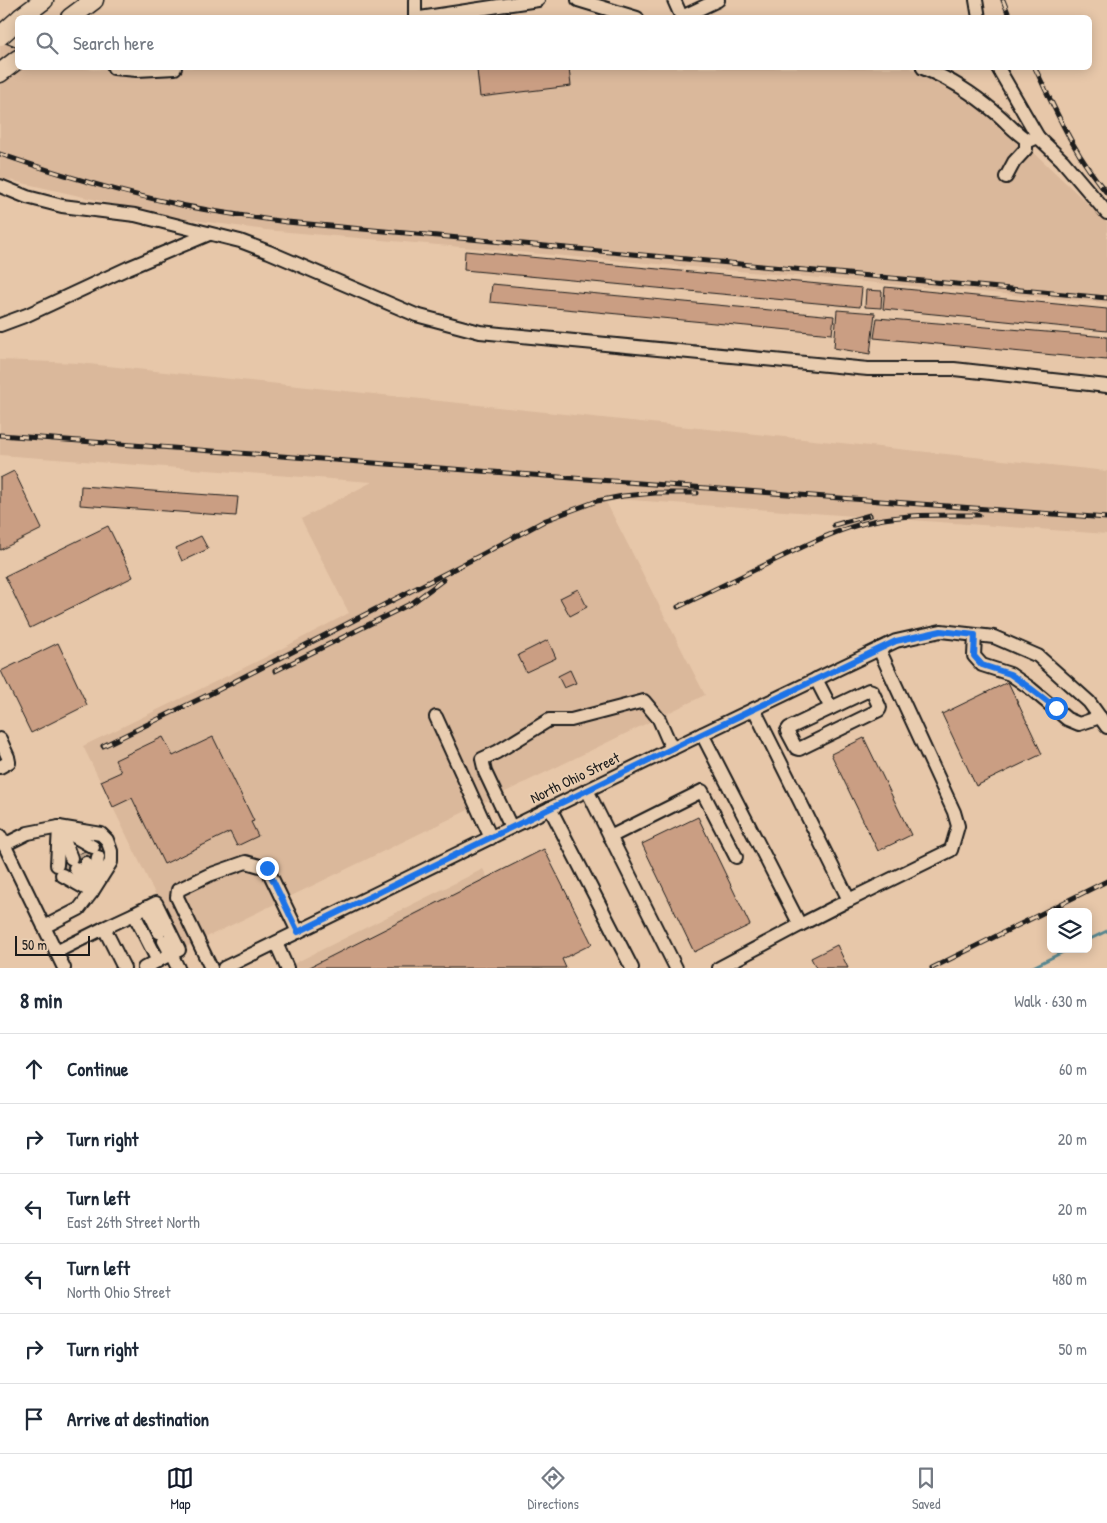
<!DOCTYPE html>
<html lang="en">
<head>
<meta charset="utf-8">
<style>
	:root { --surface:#fff; --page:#f2f2f3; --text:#1f2937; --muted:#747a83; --line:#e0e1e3; --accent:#111827 }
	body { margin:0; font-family:"Patrick Hand",sans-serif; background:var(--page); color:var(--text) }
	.controls { position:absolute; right:15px; bottom:15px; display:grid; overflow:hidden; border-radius:8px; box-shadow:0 2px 12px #0003 }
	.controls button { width:45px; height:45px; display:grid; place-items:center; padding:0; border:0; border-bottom:1px solid var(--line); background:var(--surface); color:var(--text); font:25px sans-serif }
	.scale { position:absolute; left:15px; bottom:12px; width:75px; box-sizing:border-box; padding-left:5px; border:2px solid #1c1c1c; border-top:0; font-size:14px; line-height:18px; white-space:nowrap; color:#1c1c1c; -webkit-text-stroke:4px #e9cdb0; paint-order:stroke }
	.stop { position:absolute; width:15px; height:15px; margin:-11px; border:4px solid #1a73e8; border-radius:50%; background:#fff }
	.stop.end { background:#1a73e8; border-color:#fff; box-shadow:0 1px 5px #0008 }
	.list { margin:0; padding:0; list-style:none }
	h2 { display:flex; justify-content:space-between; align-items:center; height:65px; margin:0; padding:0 20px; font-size:21px }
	h2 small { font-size:16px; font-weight:400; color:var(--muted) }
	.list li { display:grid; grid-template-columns:32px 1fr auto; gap:15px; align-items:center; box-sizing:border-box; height:70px; padding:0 20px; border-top:1px solid var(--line) }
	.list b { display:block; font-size:19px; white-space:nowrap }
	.list p { margin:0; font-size:16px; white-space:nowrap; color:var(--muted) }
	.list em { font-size:16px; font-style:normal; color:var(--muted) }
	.icon { flex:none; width:28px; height:28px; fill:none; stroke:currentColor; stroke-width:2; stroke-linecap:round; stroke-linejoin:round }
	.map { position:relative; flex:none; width:1107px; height:968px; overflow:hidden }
	.search { position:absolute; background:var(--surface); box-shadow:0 2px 12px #0003; left:15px; right:15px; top:15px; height:55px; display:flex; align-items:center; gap:12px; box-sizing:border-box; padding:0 18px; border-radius:8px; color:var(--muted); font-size:19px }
	.sheet { height:485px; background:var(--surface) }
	nav { display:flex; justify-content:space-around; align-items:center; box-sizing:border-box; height:70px; border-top:1px solid var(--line); background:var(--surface); font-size:14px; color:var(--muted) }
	nav a { display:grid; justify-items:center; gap:2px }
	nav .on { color:var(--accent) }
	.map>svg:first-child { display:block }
	.built { fill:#dab89b }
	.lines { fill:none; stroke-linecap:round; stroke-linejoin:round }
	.stream { stroke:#588790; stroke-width:3 }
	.building { fill:#ca9e83; stroke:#1c1c1c }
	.minor-tunnel { stroke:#bea58d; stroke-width:12; stroke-dasharray:12 6; stroke-linecap:butt }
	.minor-casing { stroke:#1c1c1c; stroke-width:16 }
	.highway-casing { stroke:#1c1c1c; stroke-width:21 }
	.minor { stroke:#e9cdb0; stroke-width:12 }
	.highway { stroke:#e9cdb0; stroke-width:18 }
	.rail-casing { stroke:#1c1c1c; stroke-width:5 }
	.rail { stroke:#e9cdb0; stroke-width:3; stroke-dasharray:9; stroke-linecap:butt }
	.highway-bridge-casing { stroke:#1c1c1c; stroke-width:21; stroke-linecap:butt }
	.highway-bridge { stroke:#e9cdb0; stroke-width:18 }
	.route { stroke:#1a73e8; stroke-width:6 }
	.labels { text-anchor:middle; stroke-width:4; stroke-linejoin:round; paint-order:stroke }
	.street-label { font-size:15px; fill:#1c1c1c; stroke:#e9cdb0 }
</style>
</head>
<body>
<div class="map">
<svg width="1107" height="968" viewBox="0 0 1107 968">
	<rect width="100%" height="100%" fill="#e7c7a9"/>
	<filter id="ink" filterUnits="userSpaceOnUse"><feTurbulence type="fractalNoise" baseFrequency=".02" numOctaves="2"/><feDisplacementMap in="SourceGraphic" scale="10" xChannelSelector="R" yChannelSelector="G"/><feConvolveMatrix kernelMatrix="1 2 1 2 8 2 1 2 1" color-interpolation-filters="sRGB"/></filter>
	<g filter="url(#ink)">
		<g class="built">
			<polygon points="0,39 17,46 18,68 84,68 93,70 138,68 910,68 949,85 1004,124 1107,222 1107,303 266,230 171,217 5,179 0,177"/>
			<polygon points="0,360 79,363 1107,471 1107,534 604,498 705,695 182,949 83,746 264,658 349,613 301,519 372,482 0,455"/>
			<polygon points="483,869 532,968 285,968"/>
		</g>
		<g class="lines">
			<g class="stream">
				<polyline points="1088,940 1107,931"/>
				<polyline points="1031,968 1069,949"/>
			</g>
		</g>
		<g class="building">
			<polygon points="495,68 569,68 571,86 480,97 477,70"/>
			<polygon points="465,251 862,288 860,307 464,270"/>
			<polygon points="492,284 834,316 832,334 490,302"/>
			<polygon points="885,287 1107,309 1107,331 883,309"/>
			<polygon points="866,290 882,291 881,308 865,307"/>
			<polygon points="837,310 875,313 870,354 834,348"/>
			<polygon points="877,318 1107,337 1107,360 874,338"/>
			<polygon points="14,471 42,529 0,550 0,478"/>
			<polygon points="81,486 238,497 236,516 80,505"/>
			<polygon points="108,526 133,577 30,628 5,576"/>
			<polygon points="201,536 208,549 182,561 176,548"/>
			<polygon points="578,589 587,607 570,616 560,598"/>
			<polygon points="548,640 556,658 526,672 518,655"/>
			<polygon points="58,643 87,705 31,733 1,671"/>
			<polygon points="570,670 576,683 564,688 558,676"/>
			<polygon points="1008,682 1042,754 976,786 942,714"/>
			<polygon points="163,737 173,756 213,737 254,821 251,822 258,836 237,846 230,832 164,864 132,798 113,807 101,781 121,772 115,760"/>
			<polygon points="864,738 911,835 878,851 831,754"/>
			<polygon points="698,817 750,925 694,952 642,844"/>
			<polygon points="104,842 108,852 60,875 56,865"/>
			<polygon points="544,849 592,944 562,959 566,968 308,968"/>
			<polygon points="837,945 848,968 816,968 811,958"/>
		</g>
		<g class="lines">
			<g class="minor-tunnel">
				<polyline points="82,853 86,863"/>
				<polyline points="63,862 68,872"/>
			</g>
			<g class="minor-casing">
				<g id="minor">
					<polyline points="415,0 415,18"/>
					<polyline points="578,0 637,18"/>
					<polyline points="674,0 682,18"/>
					<polyline points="976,0 979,18"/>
					<polyline points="682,17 718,0"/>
					<polyline points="420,18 538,0"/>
					<polyline points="0,33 18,40"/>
					<polyline points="114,68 137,70 175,68"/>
					<path d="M923,68c29,12 49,25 73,45 11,9 20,21 33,28l9,-4 24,23 45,53"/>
					<polyline points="998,68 1038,137"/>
					<polyline points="1006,177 1014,162 1026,149 1026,139"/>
					<polyline points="0,186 27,197 62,206 135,215 240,241 269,252 416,315 480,332 868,369 954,369 1107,386"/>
					<polyline points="0,325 27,315 128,268 209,234"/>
					<polyline points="975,635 974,656 982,665 1010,674 1030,688 1067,719 1079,724 1100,717"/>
					<polyline points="816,679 831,708"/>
					<polygon points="869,690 872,691 880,708 879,710 799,749 796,748 787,731 789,728"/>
					<polyline points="754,709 849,900 951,850 958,826 954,812 879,649"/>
					<polyline points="436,717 491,838"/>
					<polyline points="702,734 800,925 719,968"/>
					<polyline points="0,739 8,757 9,762 0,767"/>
					<polyline points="587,790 676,968"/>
					<polyline points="550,808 632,968"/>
					<polyline points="511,827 485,772 482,759 497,752 549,720 571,720 644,701 659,719 672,749"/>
					<polyline points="65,831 93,847"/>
					<polyline points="61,832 71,858"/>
					<polyline points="0,836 64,968"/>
					<polyline points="610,837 702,791 736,857"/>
					<polyline points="4,845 28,833 59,827 101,834 107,840 111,851 111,862 92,892 79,909 44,927"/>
					<polyline points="86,863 90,883"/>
					<polyline points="57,865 59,827"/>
					<polyline points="75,868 90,888"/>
					<polyline points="62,875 92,892"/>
					<polyline points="94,885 98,857"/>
					<polyline points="147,907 159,932"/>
					<polyline points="134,914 156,903 179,950 171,954 164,941"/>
					<polyline points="800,925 849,900"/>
					<polyline points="104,928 134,914 158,961"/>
					<polyline points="276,943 287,968"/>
					<polyline points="56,952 104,928 124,968"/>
					<polyline points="144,968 171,954 178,968"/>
					<polyline points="211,968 177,897 178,890 209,875 246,862 267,868 298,932"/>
					<polyline points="224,968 702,734 896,641 941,631 994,637 1038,656 1089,702 1107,727"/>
				</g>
			</g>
			<g class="highway-casing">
				<g id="highway">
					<polyline points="20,18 44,0"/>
					<polyline points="70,18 94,0"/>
					<polyline points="0,73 18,59"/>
				</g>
			</g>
			<use href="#minor" class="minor"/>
			<use href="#highway" class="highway"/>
			<g class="rail-casing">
				<g id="rail">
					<polyline points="1003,0 1010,18"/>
					<path d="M1035,68c21,43 40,88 72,125"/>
					<path d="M0,154c58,20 117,38 177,50 36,8 73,13 110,18l820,76"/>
					<polyline points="0,435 1107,518"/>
					<polyline points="834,525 870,515"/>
					<path d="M678,607c31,-15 62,-30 93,-45 33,-16 66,-33 102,-41 35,-7 71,-6 106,-6"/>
					<polyline points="275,671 412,603 443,580"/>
					<polyline points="103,746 216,691 481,555 546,520 597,501 623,496 655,493 697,493"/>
					<polyline points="932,968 1107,881"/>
				</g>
			</g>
			<use href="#rail" class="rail"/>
			<g class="highway-bridge-casing">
				<polyline id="highway-bridge" points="0,36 18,20"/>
			</g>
			<use href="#highway-bridge" class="highway-bridge"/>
		</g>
	</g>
	<g class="lines" filter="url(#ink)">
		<polyline class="route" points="267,868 298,932 702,734 896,641 941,631 975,635 974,656 982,665 1010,674 1030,688 1056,708"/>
	</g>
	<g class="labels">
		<g class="street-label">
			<text transform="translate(575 778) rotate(-26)" y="5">North Ohio Street</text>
		</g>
	</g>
</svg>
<div class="controls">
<button><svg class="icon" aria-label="layers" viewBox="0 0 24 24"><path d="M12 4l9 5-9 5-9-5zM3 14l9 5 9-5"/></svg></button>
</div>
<div class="scale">50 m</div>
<div class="stop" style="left:1056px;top:708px"></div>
<div class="stop end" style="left:267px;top:868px"></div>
<div class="search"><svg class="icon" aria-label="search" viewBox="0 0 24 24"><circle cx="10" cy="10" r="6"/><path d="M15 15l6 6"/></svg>Search here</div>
</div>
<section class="sheet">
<h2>8 min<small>Walk · 630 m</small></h2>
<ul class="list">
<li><svg class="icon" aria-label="ahead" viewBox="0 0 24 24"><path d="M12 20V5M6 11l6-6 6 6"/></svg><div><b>Continue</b></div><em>60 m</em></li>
<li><svg class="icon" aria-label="right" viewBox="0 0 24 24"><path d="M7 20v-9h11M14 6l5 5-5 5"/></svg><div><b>Turn right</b></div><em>20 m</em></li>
<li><svg class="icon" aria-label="left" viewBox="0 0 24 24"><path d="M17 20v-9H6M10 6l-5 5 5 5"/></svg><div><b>Turn left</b><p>East 26th Street North</p></div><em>20 m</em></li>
<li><svg class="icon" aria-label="left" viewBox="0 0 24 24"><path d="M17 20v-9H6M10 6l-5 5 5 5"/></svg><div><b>Turn left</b><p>North Ohio Street</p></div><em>480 m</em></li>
<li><svg class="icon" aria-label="right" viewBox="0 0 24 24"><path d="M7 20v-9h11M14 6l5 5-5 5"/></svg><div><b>Turn right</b></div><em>50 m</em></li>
<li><svg class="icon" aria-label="arrive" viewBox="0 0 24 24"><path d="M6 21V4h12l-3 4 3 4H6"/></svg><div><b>Arrive at destination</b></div></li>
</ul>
</section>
<nav>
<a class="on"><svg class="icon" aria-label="map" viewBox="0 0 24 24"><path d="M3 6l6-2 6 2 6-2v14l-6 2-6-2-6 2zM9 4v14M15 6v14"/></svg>Map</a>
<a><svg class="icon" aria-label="directions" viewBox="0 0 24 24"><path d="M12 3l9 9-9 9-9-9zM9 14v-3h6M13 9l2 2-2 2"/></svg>Directions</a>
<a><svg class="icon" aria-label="saved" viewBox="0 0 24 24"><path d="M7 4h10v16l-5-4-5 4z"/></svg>Saved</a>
</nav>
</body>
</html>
